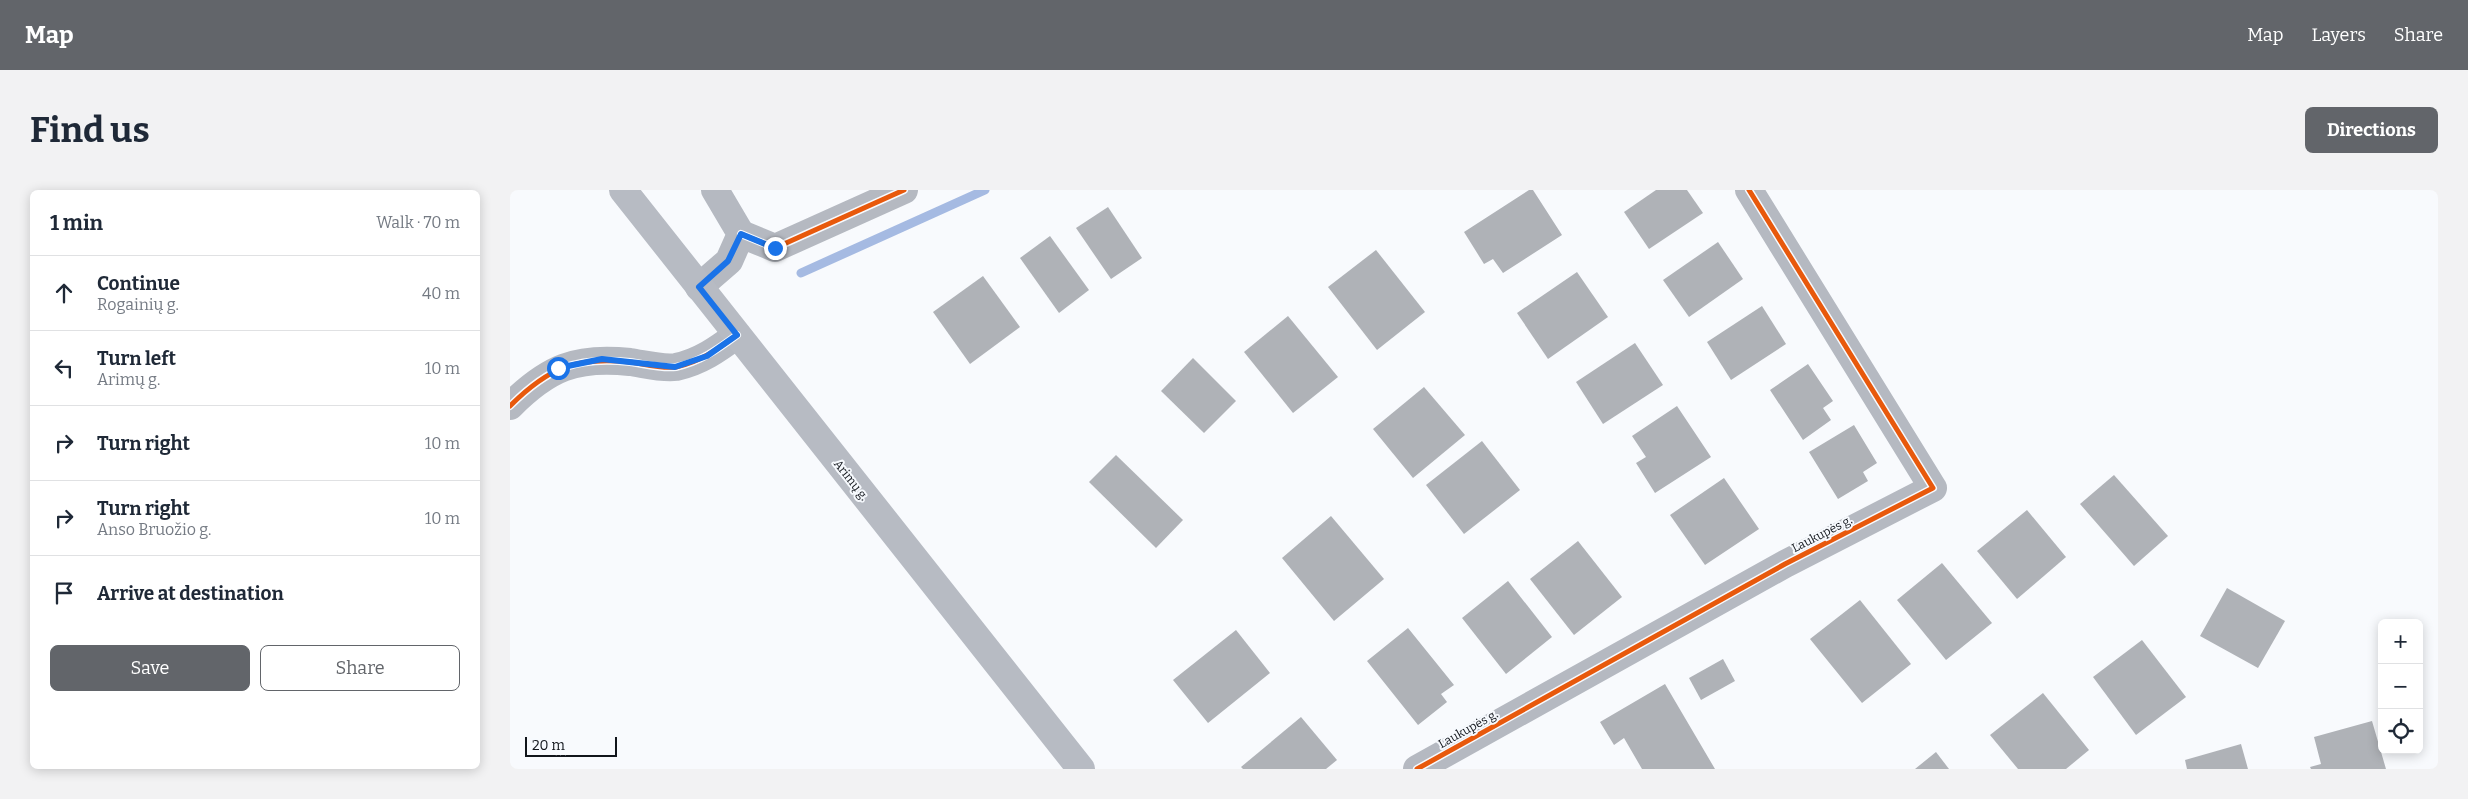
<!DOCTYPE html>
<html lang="en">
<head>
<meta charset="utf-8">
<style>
	:root { --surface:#fff; --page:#f2f2f3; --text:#1f2937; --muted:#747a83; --line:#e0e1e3; --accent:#62656a }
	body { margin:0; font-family:Bitter,serif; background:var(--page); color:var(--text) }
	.controls { position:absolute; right:15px; bottom:15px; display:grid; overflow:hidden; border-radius:8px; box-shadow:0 2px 12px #0003 }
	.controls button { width:45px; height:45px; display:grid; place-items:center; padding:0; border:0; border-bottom:1px solid var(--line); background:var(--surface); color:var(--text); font:25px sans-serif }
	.scale { position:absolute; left:15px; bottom:12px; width:92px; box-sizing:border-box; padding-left:5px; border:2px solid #11151b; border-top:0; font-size:14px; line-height:18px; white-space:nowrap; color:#11151b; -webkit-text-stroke:4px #f7fafe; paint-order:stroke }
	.stop { position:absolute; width:15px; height:15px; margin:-11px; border:4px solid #1a73e8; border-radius:50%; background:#fff }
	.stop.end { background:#1a73e8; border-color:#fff; box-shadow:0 1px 5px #0008 }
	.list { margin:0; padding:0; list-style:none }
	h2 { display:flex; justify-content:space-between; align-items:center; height:65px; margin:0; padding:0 20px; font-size:21px }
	h2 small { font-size:16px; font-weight:400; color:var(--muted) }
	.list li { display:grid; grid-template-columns:32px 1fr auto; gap:15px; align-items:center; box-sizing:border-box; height:75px; padding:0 20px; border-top:1px solid var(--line) }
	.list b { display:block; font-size:19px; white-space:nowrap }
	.list p { margin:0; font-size:16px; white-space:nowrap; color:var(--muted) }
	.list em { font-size:16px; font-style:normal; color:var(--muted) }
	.actions { display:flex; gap:10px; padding:15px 20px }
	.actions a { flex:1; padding:11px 0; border:1px solid var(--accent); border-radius:8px; text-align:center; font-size:18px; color:var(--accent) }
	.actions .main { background:var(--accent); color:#fff }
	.icon { flex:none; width:28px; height:28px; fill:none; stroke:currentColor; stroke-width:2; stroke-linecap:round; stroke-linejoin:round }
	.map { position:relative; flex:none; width:1928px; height:579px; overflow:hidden; border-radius:8px }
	header { display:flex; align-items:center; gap:30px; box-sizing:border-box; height:70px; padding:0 25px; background:var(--accent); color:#fff }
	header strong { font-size:24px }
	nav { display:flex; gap:28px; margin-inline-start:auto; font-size:18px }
	.intro { display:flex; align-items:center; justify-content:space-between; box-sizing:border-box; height:120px; padding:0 30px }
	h1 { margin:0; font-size:35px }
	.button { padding:12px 22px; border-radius:8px; background:var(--accent); color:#fff; font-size:18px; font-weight:700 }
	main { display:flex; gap:30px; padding:0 30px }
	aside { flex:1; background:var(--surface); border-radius:8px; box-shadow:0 2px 12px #0003 }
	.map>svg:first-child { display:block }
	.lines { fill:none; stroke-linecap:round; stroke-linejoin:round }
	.stream { stroke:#a5bae2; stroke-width:9 }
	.building { fill:#afb2b7 }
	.minor { stroke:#b5b9c1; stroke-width:28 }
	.major { stroke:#b7bbc3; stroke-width:28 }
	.cycleway-casing { stroke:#f7fafe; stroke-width:8 }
	.cycleway { stroke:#e8590c; stroke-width:5 }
	.route { stroke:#1a73e8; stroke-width:6 }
	.labels { text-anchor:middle; stroke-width:4; stroke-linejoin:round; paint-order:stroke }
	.street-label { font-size:12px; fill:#11151b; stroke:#f7fafe }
</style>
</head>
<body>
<header>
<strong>Map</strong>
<nav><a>Map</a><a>Layers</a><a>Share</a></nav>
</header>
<div class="intro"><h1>Find us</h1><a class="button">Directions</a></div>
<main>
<aside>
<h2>1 min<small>Walk · 70 m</small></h2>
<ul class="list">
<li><svg class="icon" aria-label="ahead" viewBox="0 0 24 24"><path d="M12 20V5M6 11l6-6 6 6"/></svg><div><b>Continue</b><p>Rogainių g.</p></div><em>40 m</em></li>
<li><svg class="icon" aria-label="left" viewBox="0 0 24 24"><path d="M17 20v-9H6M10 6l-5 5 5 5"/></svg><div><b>Turn left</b><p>Arimų g.</p></div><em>10 m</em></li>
<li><svg class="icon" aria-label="right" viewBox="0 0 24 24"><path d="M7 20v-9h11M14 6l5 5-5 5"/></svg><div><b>Turn right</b></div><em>10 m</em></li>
<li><svg class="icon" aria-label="right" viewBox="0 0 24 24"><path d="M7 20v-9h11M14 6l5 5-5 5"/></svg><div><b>Turn right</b><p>Anso Bruožio g.</p></div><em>10 m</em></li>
<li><svg class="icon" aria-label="arrive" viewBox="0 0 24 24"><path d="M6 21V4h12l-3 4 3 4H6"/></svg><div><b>Arrive at destination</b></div></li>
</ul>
<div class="actions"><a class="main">Save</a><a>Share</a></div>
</aside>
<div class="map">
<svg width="1928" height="579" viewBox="0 0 1928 579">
	<rect width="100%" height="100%" fill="#f8fafd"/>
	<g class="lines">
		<polyline class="stream" points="291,83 475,0"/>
	</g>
	<g class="building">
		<polygon points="1019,0 1023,0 1052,45 993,83 983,69 974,74 954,42"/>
		<polygon points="1146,0 1177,0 1193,23 1139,59 1114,22"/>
		<polygon points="598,17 632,68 601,89 566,38"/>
		<polygon points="540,46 579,100 549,123 510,68"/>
		<polygon points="1208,52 1233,89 1179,127 1153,90"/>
		<polygon points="866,60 915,122 867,160 818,97"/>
		<polygon points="1067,82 1098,127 1038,169 1007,123"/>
		<polygon points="473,86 510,137 460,174 423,122"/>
		<polygon points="1252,116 1276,154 1221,190 1197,152"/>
		<polygon points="778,126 828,187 783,223 734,162"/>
		<polygon points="1125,153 1153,195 1093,234 1066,192"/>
		<polygon points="683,168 726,211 694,243 651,201"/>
		<polygon points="1298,174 1323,211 1313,218 1321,230 1293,250 1260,200"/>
		<polygon points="914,197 955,245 903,288 863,239"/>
		<polygon points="1167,216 1201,267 1145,303 1126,273 1136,267 1122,246"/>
		<polygon points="1344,235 1367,273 1353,282 1358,291 1328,309 1299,262"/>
		<polygon points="972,251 1010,300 954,344 916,295"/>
		<polygon points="606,265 673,330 646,358 579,292"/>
		<polygon points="1604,285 1658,346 1624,376 1570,314"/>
		<polygon points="1214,288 1249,339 1195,375 1160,325"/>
		<polygon points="1517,320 1556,367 1507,409 1467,361"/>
		<polygon points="821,326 874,389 824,431 772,368"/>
		<polygon points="1068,351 1112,407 1064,445 1020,389"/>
		<polygon points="1432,373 1482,433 1436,470 1387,410"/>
		<polygon points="998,391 1042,447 996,484 952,428"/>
		<polygon points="1717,398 1775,431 1748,478 1690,446"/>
		<polygon points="1350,410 1401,474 1352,513 1300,449"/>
		<polygon points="898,438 944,495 931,504 937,512 908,535 857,471"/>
		<polygon points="726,440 760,483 698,533 663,490"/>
		<polygon points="1632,450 1676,507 1626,545 1583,487"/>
		<polygon points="1213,469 1225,491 1191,510 1179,488"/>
		<polygon points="1155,494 1205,579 1132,579 1114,548 1104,555 1090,532"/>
		<polygon points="1533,503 1579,560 1556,579 1508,579 1480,545"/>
		<polygon points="791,527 827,570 816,579 733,579 731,577"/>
		<polygon points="1862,531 1876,579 1801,579 1800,577 1811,574 1804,547"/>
		<polygon points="1731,554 1738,579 1677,579 1675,570"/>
		<polygon points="1426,562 1439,579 1405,579"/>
	</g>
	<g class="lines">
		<g class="minor">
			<polyline points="231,44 265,58 394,0"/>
			<polyline points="189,97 219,71 231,44 205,0"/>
			<path d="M0,216c38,-38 66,-50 120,-44 14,2 32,7 46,5 24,-5 42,-18 61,-32"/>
			<polyline points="907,579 1275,374 1423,298 1239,0"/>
		</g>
		<polyline class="major" points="113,0 571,579"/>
		<g class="cycleway-casing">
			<g id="cycleway">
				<polyline points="231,44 265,58 394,0"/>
				<path d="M0,216c38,-38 66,-50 120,-44 14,2 32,7 46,5 24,-5 42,-18 61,-32"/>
				<polyline points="907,579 1275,374 1423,298 1239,0"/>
			</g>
		</g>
		<use href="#cycleway" class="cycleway"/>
	</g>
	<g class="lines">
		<polyline class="route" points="48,178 92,169 165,177 197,166 227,145 189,97 218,71 231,44 265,58"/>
	</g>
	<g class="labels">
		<g class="street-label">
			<text transform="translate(341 290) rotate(52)" y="4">Arimų g.</text>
			<text transform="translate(1312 344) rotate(-27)" y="4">Laukupės g.</text>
			<text transform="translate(958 539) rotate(-29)" y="4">Laukupės g.</text>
		</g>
	</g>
</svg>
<div class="controls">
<button>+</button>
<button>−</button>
<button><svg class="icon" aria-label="locate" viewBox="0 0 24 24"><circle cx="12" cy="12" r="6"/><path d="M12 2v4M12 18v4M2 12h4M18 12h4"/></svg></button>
</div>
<div class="scale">20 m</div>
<div class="stop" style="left:48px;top:178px"></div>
<div class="stop end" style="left:265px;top:58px"></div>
</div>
</main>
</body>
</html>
